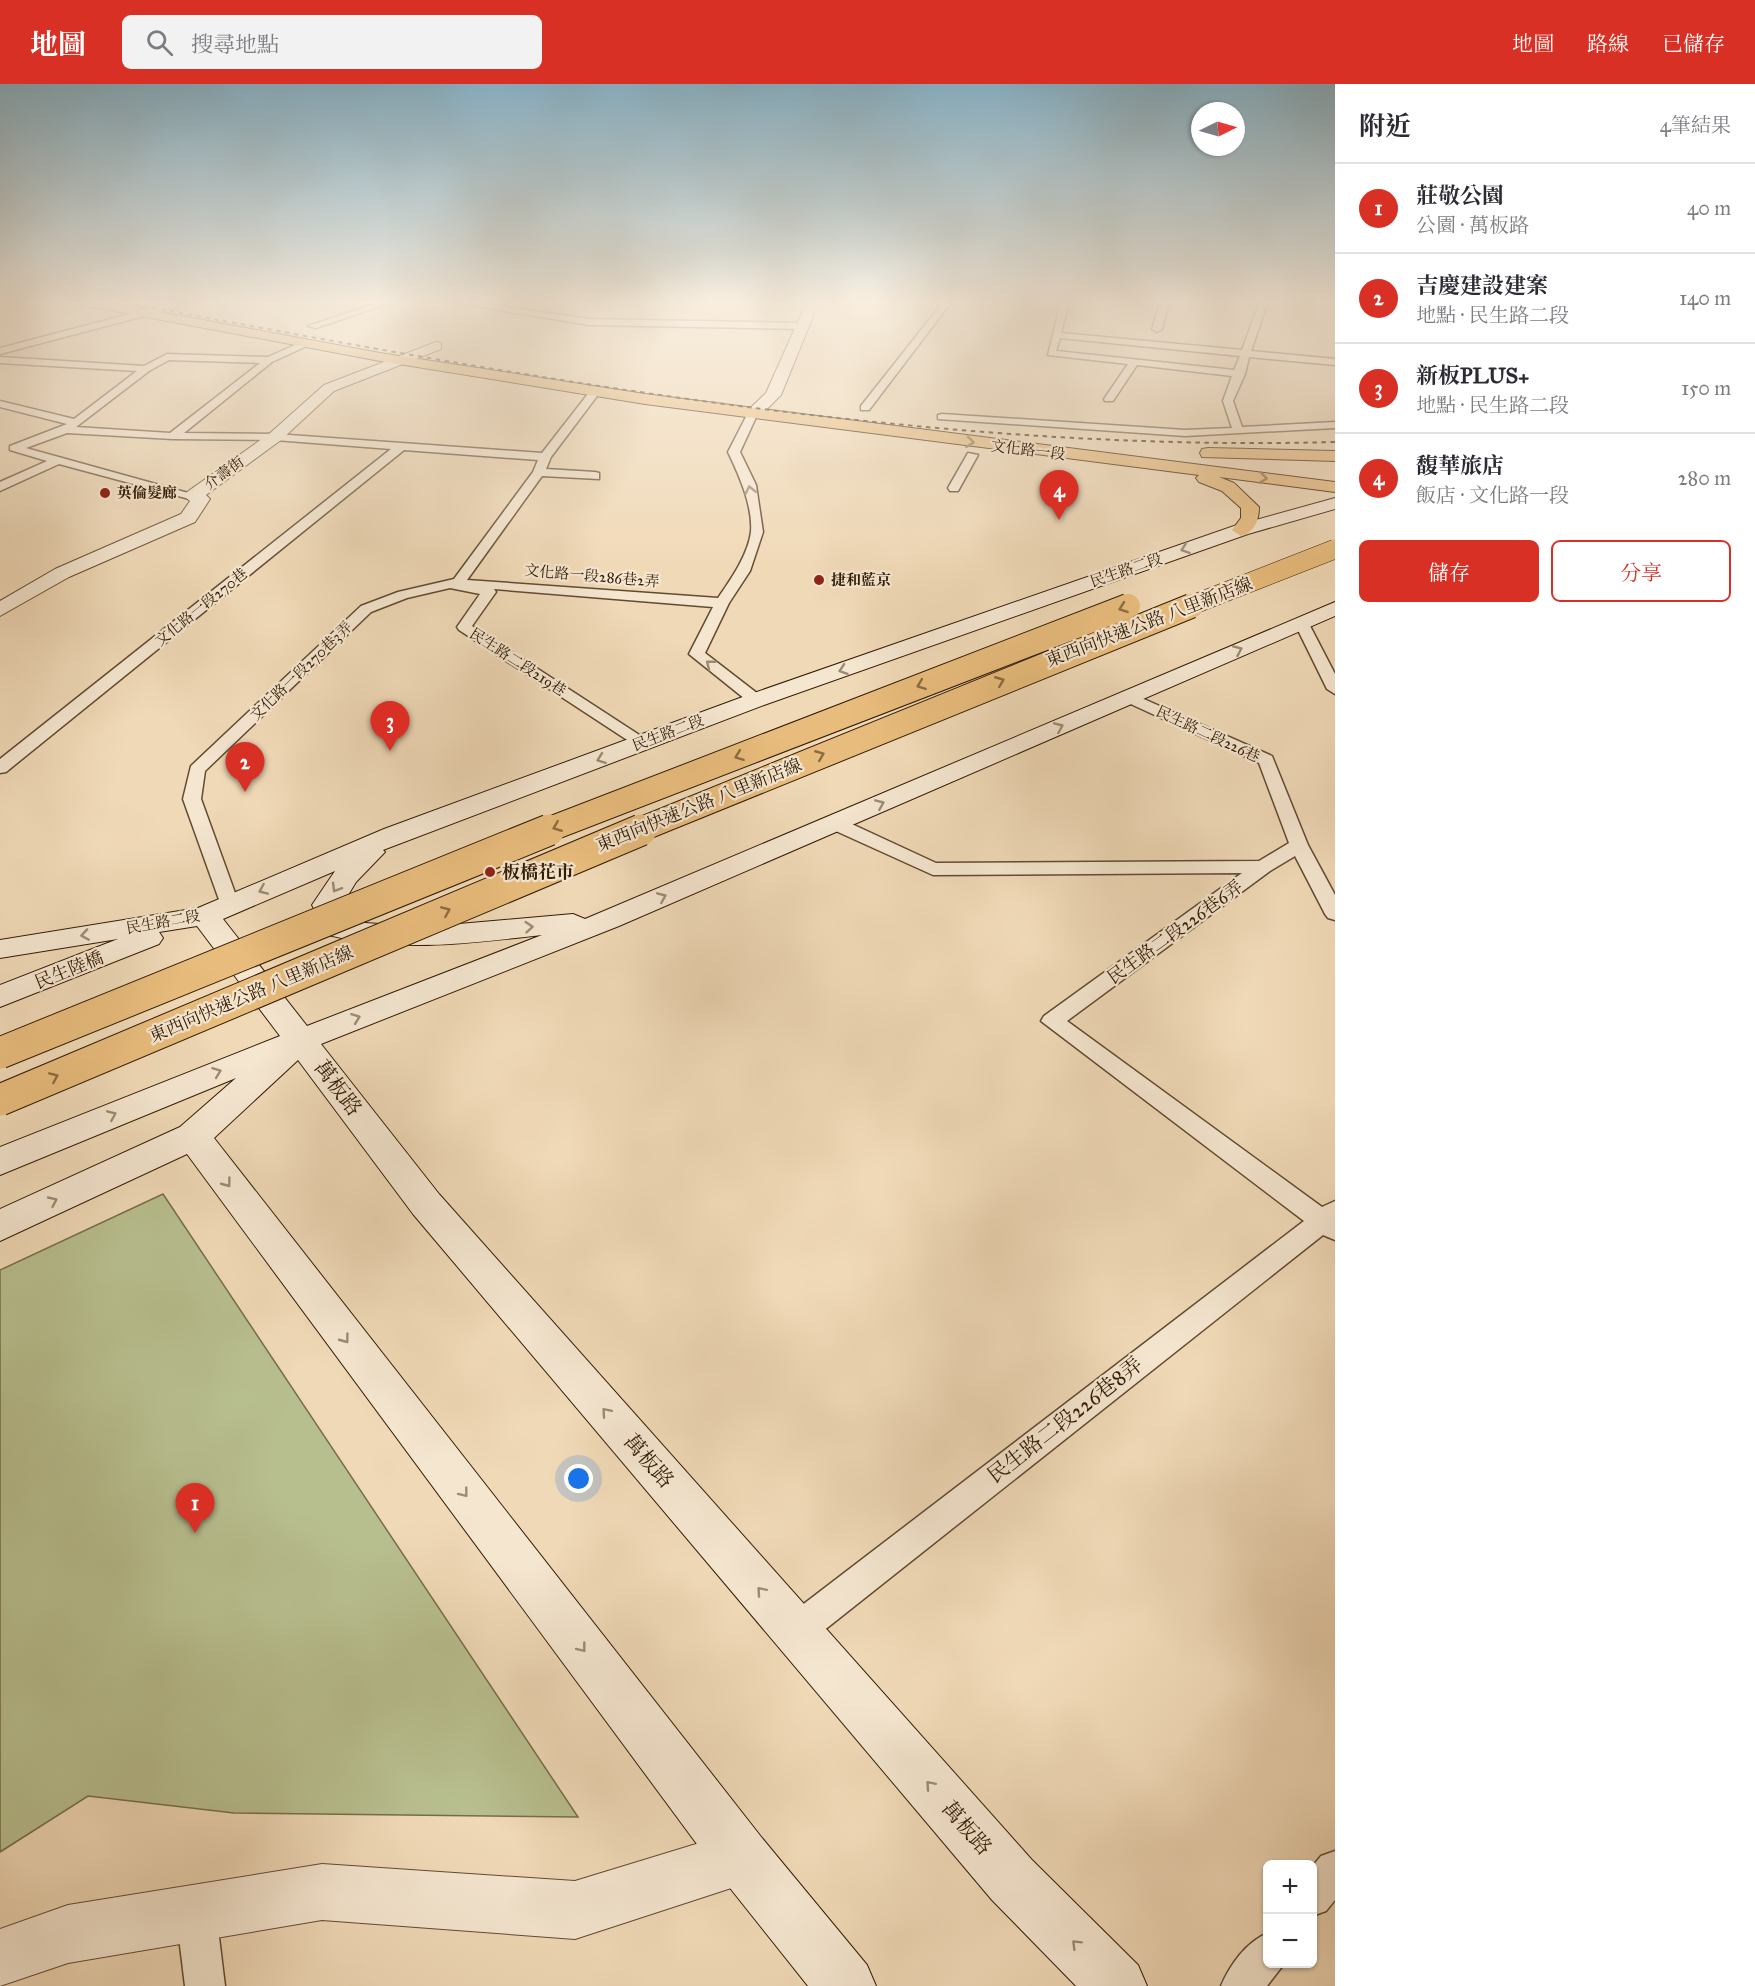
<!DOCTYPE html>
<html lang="zh-TW">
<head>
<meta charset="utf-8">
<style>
	:root { --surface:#fff; --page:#f2f2f3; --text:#2b2b33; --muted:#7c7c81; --line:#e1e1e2; --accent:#d93025 }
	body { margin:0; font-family:"IM FELL Great Primer","Noto Serif TC",serif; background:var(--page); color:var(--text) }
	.controls { position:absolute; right:18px; bottom:18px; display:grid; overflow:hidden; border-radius:9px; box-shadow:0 2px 4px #0004 }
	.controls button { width:54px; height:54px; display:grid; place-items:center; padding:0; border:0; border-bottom:2px solid var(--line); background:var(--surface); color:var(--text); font:30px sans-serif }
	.compass { position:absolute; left:1191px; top:18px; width:54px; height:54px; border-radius:50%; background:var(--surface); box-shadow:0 2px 4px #0004; rotate:85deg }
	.you { position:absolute; left:579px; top:1395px; width:21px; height:21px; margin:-15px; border:4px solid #fff; border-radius:50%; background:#1a73e8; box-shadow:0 0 0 9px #1a73e833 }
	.badge { display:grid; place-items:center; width:39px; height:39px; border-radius:50%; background:var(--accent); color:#fff; font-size:20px; font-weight:700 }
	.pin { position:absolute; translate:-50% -50px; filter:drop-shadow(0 2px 3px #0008) }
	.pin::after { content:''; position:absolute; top:32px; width:21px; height:18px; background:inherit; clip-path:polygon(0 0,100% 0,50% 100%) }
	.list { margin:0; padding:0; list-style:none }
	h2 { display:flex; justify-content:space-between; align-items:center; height:78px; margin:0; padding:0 24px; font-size:26px }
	h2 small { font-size:20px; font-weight:400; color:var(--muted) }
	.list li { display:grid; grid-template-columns:39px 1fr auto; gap:18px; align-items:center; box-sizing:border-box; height:90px; padding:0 24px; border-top:2px solid var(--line) }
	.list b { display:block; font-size:22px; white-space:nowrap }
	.list p { margin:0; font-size:20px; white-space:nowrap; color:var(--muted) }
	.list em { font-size:20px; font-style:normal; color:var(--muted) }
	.actions { display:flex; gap:12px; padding:18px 24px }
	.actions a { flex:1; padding:14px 0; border:2px solid var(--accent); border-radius:9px; text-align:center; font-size:21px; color:var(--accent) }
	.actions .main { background:var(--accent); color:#fff }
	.icon { flex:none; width:33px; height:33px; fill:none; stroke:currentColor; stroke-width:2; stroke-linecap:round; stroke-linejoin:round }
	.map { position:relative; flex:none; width:1335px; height:1902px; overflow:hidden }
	header { display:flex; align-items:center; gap:36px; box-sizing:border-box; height:84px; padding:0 30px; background:var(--accent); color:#fff }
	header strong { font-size:28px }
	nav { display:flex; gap:33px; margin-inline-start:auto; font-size:21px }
	.search { width:420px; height:54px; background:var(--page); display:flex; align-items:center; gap:15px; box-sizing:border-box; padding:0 21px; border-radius:9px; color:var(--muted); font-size:22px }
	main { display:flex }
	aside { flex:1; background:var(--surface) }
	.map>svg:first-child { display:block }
	.green { fill:#b8bf8f; stroke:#756e4a; stroke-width:1.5 }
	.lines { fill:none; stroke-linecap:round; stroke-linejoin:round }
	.lane-casing { stroke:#624b31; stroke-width:3 }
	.street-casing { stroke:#624b31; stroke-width:2 }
	.secondary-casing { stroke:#321c04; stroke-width:2 }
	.primary-casing { stroke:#321c04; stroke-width:2 }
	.lane { fill:#f5e6d0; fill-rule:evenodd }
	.street { fill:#f5e6d0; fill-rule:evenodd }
	.secondary { fill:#f5e6d0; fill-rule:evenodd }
	.primary { fill:#e8bc7c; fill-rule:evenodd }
	.rail { stroke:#321c04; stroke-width:2; stroke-dasharray:4.5 4.5; stroke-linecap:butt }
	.highway-bridge-far2-casing { stroke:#321c04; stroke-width:20; stroke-linecap:butt }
	.highway-bridge-far1-casing { stroke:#321c04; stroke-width:26; stroke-linecap:butt }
	.highway-bridge-casing { stroke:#321c04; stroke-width:33; stroke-linecap:butt }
	.highway-bridge-far2 { stroke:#e8bc7c; stroke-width:19 }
	.highway-bridge-far1 { stroke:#e8bc7c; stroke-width:24 }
	.highway-bridge { stroke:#e8bc7c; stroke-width:31 }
	.oneway { stroke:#8d6c40 }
	.oneway2 { stroke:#9d8b74 }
	.poi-dot { fill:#8f2418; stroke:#f5e6d0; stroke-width:2 }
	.labels { text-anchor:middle; stroke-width:4.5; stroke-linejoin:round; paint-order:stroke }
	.far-street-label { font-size:15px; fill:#321c04; stroke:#f5e6d0 }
	.far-poi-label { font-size:15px; font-weight:bold; fill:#321c04; stroke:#f5e6d0; text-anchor:start }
	.street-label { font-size:18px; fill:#321c04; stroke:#f5e6d0 }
	.poi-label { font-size:18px; font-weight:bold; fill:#321c04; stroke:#f5e6d0; text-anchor:start }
	.near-street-label { font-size:21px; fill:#321c04; stroke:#f5e6d0 }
</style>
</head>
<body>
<header>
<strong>地圖</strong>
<div class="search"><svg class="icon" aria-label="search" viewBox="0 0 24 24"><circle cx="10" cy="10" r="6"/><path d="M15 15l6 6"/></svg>搜尋地點</div>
<nav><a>地圖</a><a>路線</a><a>已儲存</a></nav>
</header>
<main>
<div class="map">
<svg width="1335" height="1902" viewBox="0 0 1335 1902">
	<rect width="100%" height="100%" fill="#f0d9b7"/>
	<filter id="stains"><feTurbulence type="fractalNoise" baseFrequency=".00333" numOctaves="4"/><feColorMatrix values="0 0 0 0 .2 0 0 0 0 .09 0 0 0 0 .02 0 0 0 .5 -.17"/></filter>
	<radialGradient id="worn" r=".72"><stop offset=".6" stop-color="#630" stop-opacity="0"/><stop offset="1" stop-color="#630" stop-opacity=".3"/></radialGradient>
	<polygon class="green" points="163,1110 578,1733 234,1729 88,1712 0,1768 0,1186"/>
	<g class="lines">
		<g class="lane-casing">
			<g id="lane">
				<polygon points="384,217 396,217 316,244 308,242"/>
				<polygon points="445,217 465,217 589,235 801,239 806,242 801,245 589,241"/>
				<polygon points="944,217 952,217 869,326 861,326 861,322"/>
				<path d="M1061,217h8l-8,32 181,17 18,-49h8l-17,50 84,8v6l-86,-8 -4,17 -12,27 9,26 93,-5v6l-150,8 -247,-17v-4l4,-1 243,16 47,-2 -9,-27 9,-25 -95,-11 -24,36h-8l-1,-2 24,-35 -80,-9zM1060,254l180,18 -6,14 -178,-19z"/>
				<polygon points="1161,217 1169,217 1162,245 1157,248 1152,245"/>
				<polygon points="145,226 149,229 148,231 0,270 0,264"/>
				<path d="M306,256l5,3 -2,2 -37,17 -88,71 91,1 267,19 49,-63 9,2 -49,65 -5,12 49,3 4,1v6l-57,-3 -75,104 251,18c13,-19 30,-43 33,-66 2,-26 -12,-57 -23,-80l20,-39h8l1,2 -17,37 16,33 7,47 -13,39 -21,32 -24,50 57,44 2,3 -2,3h-12l-61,-49 24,-47 -219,-18 2,3 -24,34 175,114 2,4 -8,5 -182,-119 -2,-3 23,-33 -30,-6 -43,10 -36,14 -166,159 -4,28 38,105 -3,4h-14l-39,-109 8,-33 170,-160 37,-14 56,-13 79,-107 5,-12 -134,-10 -398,322 -6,1v-14l391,-310 -116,-9 -102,-1 -106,-6 -41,15 173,48 -6,4 -134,-36 -59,27v-9l47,-21 -37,-11v-4l57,-22 -67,-17v-6l74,18 63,-48 -137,-8v-6l144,9 23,-12 101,3zM169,276l91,3 -90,70 -94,-6 73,-56z"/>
				<polygon points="968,369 978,371 958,407 950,407 948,404"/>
				<polygon points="1301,534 1308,538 1335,590 1335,610 1327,605 1294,538"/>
				<polygon points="1128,608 1272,672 1308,761 1335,811 1335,836 1328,834 1325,830 1295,772 1270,787 1067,937 1322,1123 1335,1117 1335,1156 1323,1151 808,1559 796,1564 784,1559 779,1547 784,1535 1304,1137 1041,937 1044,932 1242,789 933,791 827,743 825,739 827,735 841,735 936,779 1259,777 1289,759 1259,679 1122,616 1120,613 1122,610"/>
				<polygon points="1335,1767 1335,1816 1326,1827 1312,1832 1312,1783 1321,1772"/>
				<polygon points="196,1809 210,1815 216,1829 225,1902 185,1902 176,1829 182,1815"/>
				<path d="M1268,1849v31h16l-17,22h-46c9,-21 25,-44 47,-53z"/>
			</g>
		</g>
		<g class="street-casing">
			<g id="street">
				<polygon points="176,217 188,219 145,233 139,229"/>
				<polygon points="809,217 822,217 816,225 781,311 758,334 746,334 744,331 746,328 766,309 804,224"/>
				<polygon points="436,258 441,259 441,265 334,307 281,356 206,411 210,415 195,438 69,493 0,532 0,517 55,485 181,430 190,417 184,412 187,408 269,350 324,301"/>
				<polygon points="742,1746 762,1754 770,1774 762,1794 575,1855 322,1836 68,1879 0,1902 0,1845 68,1821 322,1780 575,1797"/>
			</g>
		</g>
		<g class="secondary-casing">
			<path id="secondary" d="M1335,414v11l-87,25 -484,171 -381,145 2,2 -29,30 -14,23 8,17 75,5 148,-13 12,5 750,-317v14l-716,310 -298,118 118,150 593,666 106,105 9,21h-71l-84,-86 -579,-686 -115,-154 -84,78 548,700 105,127 9,21h-68l-86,-108 -535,-724 -187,87v-32l180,-82 56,-49 -236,97v-28l280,-111 -83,-110 -38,6 4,6 -4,6 -159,63v-22l118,-46 -118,19v-18l198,-32 186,-79 364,-134 486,-169zM335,787l-23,34 16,30c71,18 143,8 214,0l-235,91 -84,-107z"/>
		</g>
		<g class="primary-casing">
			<g id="primary">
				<path d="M76,217h25l279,52 265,41 690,88v10l-116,-15 15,6 25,24c0,13 -4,25 -18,29l-9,-6 9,-12v-10l-19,-17 -23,-9 -3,-4 3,-3 -554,-71 -265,-43 -298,-56z"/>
				<polygon points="1208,364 1335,367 1335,377 1202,373 1200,369 1202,365"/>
			</g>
		</g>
		<use href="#lane" class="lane"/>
		<use href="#street" class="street"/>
		<use href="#secondary" class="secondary"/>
		<use href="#primary" class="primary"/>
		<path class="rail" d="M117,217c401,75 808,152 1218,141"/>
		<g class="highway-bridge-far2-casing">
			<g id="highway-bridge-far2">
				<polyline points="1124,523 1128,522"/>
				<polyline points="1187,523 1335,465"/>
			</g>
		</g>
		<g class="highway-bridge-far1-casing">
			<g id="highway-bridge-far1">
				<polyline points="545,747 1128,522"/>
				<polyline points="637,747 1191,522"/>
			</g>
		</g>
		<g class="highway-bridge-casing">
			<g id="highway-bridge">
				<polyline points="0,969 549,746"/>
				<polyline points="0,1016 641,746"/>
			</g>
		</g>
		<use href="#highway-bridge-far2" class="highway-bridge-far2"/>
		<use href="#highway-bridge-far1" class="highway-bridge-far1"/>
		<use href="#highway-bridge" class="highway-bridge"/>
	</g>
	<defs><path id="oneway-chevron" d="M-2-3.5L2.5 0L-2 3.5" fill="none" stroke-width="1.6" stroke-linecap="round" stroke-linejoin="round" transform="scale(1.5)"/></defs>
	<g class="oneway">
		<use href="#oneway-chevron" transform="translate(970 358) rotate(7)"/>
		<use href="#oneway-chevron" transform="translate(1263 394) rotate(7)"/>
		<use href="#oneway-chevron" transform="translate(1123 524) rotate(160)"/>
		<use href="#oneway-chevron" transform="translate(1000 597) rotate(-22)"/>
		<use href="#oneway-chevron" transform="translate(921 601) rotate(159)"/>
		<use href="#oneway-chevron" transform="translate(820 671) rotate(-22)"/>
		<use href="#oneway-chevron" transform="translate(739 672) rotate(159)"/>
		<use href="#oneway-chevron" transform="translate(557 743) rotate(158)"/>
		<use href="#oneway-chevron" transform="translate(446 827) rotate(-23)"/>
		<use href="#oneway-chevron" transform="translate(54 993) rotate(-23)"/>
	</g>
	<g class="oneway2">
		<use href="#oneway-chevron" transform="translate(750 406) rotate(-102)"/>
		<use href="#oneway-chevron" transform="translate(1185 465) rotate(161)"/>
		<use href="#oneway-chevron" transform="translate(1238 566) rotate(-24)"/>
		<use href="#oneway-chevron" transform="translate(710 580) rotate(-142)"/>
		<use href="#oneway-chevron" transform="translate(843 586) rotate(161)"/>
		<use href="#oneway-chevron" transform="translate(1059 643) rotate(-23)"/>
		<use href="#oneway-chevron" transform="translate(601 675) rotate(160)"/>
		<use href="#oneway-chevron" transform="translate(880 720) rotate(-23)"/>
		<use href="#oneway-chevron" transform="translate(336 804) rotate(121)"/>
		<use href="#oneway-chevron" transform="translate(263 806) rotate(157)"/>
		<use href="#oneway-chevron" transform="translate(662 813) rotate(-23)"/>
		<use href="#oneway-chevron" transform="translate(529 843) rotate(-5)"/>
		<use href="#oneway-chevron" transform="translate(85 851) rotate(171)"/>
		<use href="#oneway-chevron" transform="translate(356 934) rotate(-21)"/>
		<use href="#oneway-chevron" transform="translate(217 988) rotate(-21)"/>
		<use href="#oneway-chevron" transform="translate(112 1031) rotate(-23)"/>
		<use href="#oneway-chevron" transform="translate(227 1099) rotate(53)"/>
		<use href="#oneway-chevron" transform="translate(53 1117) rotate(-25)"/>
		<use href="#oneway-chevron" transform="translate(345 1255) rotate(53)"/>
		<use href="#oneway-chevron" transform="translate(606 1328) rotate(-131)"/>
		<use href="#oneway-chevron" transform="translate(464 1409) rotate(52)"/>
		<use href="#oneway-chevron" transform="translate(761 1507) rotate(-131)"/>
		<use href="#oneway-chevron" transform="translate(582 1564) rotate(52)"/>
		<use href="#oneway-chevron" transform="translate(930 1701) rotate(-131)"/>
		<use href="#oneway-chevron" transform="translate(1076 1860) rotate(-135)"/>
	</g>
	<linearGradient id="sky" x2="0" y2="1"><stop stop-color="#89b7cf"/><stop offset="0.45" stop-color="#f8eedf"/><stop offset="1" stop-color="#f8eedf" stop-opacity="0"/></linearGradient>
	<rect width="1335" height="483" fill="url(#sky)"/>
	<g class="poi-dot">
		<circle cx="105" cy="409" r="6"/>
		<circle cx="819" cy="496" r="6"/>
		<circle cx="490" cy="788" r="6"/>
	</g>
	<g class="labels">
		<g class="far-street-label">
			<text transform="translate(1028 366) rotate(7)" y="5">文化路一段</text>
			<text transform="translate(224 389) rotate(-36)" y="5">介壽街</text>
			<text transform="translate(1126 486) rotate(-19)" y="5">民生路二段</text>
			<text transform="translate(592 492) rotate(5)" y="5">文化路一段286巷2弄</text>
			<text transform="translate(201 523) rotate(-39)" y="5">文化路一段270巷</text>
			<text transform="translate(518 578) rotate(33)" y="5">民生路二段219巷</text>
			<text transform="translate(301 587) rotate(-44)" y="5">文化路一段270巷3弄</text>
			<text transform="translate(668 649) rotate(-21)" y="5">民生路二段</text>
			<text transform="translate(1208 650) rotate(25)" y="5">民生路二段226巷</text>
			<text transform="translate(163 838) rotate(-10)" y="5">民生路二段</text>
		</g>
		<g class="far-poi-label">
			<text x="117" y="414">英倫髮廊</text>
			<text x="831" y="501">捷和藍京</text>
		</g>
		<g class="street-label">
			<text transform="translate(1149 538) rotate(-21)" y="6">東西向快速公路 八里新店線</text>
			<text transform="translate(699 721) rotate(-22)" y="6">東西向快速公路 八里新店線</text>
			<text transform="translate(1175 848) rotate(-36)" y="6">民生路二段226巷6弄</text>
			<text transform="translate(69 886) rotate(-22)" y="6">民生陸橋</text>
			<text transform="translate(251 910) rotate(-23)" y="6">東西向快速公路 八里新店線</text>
		</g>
		<g class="poi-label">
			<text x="502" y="794">板橋花市</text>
		</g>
		<g class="near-street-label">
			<text transform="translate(338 1004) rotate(53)" y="7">萬板路</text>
			<text transform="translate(1065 1336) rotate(-38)" y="7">民生路二段226巷8弄</text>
			<text transform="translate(649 1377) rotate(49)" y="7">萬板路</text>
			<text transform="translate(967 1744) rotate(49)" y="7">萬板路</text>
		</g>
	</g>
	<rect width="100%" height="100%" filter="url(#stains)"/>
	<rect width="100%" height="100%" fill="url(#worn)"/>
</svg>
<div class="controls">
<button>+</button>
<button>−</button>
</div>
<svg class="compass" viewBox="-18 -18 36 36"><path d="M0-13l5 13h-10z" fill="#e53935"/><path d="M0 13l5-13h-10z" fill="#7c7c81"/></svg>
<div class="you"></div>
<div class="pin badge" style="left:195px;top:1449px">1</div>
<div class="pin badge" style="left:245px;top:708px">2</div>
<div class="pin badge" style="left:390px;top:667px">3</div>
<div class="pin badge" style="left:1059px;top:436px">4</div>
</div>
<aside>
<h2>附近<small>4筆結果</small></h2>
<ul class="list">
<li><span class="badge">1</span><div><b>莊敬公園</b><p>公園 · 萬板路</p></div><em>40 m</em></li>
<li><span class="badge">2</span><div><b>吉慶建設建案</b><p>地點 · 民生路二段</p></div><em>140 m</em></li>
<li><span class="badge">3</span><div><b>新板PLUS+</b><p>地點 · 民生路二段</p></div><em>150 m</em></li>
<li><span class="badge">4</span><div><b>馥華旅店</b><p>飯店 · 文化路一段</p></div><em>280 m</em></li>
</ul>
<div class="actions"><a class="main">儲存</a><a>分享</a></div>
</aside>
</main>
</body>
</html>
